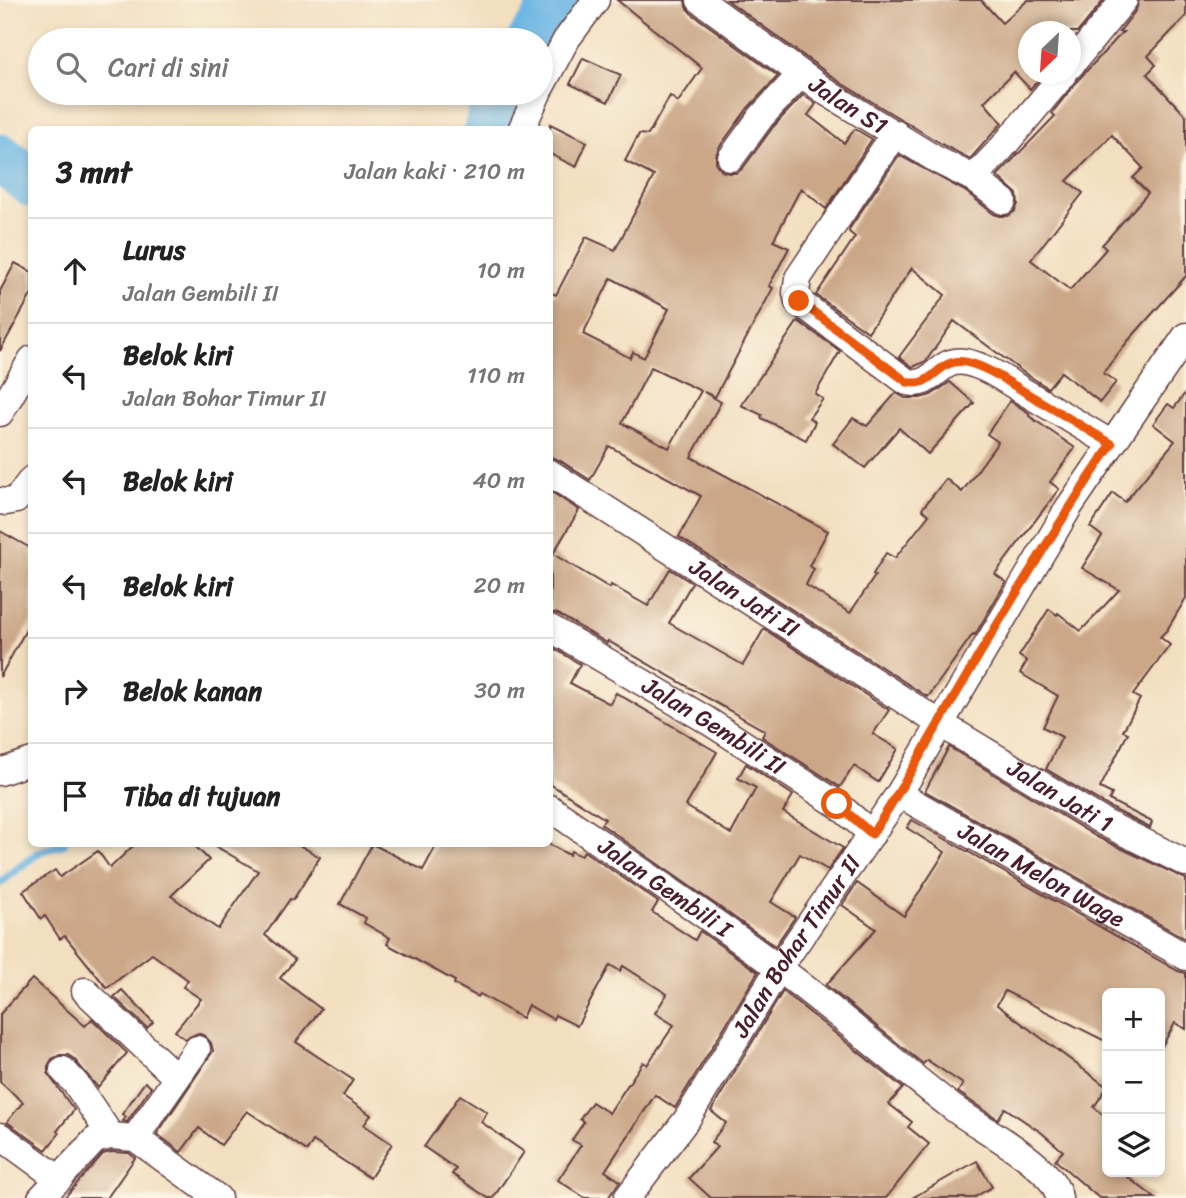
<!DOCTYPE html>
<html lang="id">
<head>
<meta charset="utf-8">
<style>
	:root { --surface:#fff; --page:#f2f2f2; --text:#222; --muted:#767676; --line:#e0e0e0 }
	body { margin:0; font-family:Sriracha,sans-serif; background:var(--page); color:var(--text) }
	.controls { position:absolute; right:21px; bottom:21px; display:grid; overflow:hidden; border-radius:10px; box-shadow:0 4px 10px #0003 }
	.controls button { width:63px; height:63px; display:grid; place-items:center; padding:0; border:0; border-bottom:2px solid var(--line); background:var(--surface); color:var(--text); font:35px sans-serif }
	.compass { position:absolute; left:1018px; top:21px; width:63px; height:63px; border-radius:50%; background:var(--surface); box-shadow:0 4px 10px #0003; rotate:205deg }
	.stop { position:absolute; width:21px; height:21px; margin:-16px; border:5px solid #ea580c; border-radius:50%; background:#fff }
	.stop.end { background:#ea580c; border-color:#fff; box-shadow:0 2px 7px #0008 }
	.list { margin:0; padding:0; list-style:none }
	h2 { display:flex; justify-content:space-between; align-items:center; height:91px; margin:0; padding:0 28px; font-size:30px }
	h2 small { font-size:23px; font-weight:400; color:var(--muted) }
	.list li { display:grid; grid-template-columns:46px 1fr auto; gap:21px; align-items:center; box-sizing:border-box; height:105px; padding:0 28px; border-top:2px solid var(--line) }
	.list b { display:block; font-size:26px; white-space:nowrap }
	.list p { margin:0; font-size:23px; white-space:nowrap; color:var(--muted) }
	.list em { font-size:23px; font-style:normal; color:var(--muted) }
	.icon { flex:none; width:38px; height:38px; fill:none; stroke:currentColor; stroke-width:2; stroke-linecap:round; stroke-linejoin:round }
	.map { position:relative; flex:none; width:1186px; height:1198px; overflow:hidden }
	.search { position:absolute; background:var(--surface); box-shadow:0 4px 10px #0003; left:28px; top:28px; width:525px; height:77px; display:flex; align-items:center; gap:18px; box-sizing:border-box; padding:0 24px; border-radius:38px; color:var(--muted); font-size:26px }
	.panel { position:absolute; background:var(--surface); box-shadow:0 4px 10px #0003; left:28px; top:126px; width:525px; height:721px; border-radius:10px }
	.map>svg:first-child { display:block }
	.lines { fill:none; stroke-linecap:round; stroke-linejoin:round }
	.stream { stroke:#6cb6e4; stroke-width:8 }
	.river { stroke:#6cb6e4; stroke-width:49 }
	.building { fill:#cba788; fill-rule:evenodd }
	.minor-casing { stroke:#633c41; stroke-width:29 }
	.minor { stroke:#fff; stroke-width:26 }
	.route { stroke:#ea580c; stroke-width:9 }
	.labels { text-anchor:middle; stroke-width:7; stroke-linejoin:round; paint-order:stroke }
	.street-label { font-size:24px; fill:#4a1f2b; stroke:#fcf5e5 }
</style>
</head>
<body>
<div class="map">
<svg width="1186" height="1198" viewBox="0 0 1186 1198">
	<rect width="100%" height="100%" fill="#fcf5e5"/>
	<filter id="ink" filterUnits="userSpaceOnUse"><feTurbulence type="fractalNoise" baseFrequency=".0143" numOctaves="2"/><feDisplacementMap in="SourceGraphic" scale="14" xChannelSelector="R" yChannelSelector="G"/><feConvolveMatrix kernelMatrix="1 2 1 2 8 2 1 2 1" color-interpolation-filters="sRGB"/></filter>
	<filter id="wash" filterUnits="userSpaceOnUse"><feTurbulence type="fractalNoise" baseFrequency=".00686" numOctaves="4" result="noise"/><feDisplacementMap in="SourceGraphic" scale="28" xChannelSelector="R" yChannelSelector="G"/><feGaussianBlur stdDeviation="1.57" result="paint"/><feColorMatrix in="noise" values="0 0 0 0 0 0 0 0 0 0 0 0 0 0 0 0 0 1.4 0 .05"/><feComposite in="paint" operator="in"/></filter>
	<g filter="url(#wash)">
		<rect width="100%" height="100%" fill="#f2dfc0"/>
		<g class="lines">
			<polyline class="stream" points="0,883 39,852 64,844"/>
			<g class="river">
				<polyline points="532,40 560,0"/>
				<polyline points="488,130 498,93"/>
				<polyline points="0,158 32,183"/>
			</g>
		</g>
		<g id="blocks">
			<g class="building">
				<path d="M617,0h68l1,7 5,6 87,63 -30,32 -30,41 -2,7v8l6,7 7,2h8l6,-5 30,-41 30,-32 13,9 -8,11 36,28 11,-14 17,10 -46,70 -25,-21 -28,53 16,7 -20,38 4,2 -58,109 -11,-5 17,10 -30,55 137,74 -19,35 5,3 -8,16 44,28 25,-37 -2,-2 13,-21 9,5 34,-43 -7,-6 24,-30 16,13 36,-50 -11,-8 23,-33 19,12v3l46,32 -25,34 9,7 -64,85 11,8 -31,53 -2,-1 -45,63 -249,-160 22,-41 -92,-50 -19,34 -31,-20 -9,-3v-165l6,3 30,-58 29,13 39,-74 -29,-15 14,-27 9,1 22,-39 8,6 24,-34zM611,278l58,31 -25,49 -11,-6 -3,6 -47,-24zM651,367l50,24 -32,57 -47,-25z"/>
				<polygon points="727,0 981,0 1002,23 1028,0 1104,0 1078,32 1028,32 1028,74 1044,74 1030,89 1014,72 984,102 1002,123 970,159 945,146 841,83"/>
				<path d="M1139,0h47v16l-38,40 8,9 -9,9 39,42v160l-58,65 -25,32 13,9 -16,20 -39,-30 -13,16 -25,-16 -69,-51 -28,40 -13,6 -14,-10 46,-62 -33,-27 -44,64 -52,-37 39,-58 -6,-5 1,-4 49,-73 66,36 29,23 6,2h8l7,-5 3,-7 -1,-10 -20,-18 58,-60 -3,-3 27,-34 44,-47h-4l17,-22zM1112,135l31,33 -10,10 15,15 -46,52 4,4 -36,41 -39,-30 52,-67 -16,-12z"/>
				<polygon points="583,58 621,75 608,102 570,84"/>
				<polygon points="550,124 587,142 576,167 550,154"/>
				<polygon points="15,263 32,272 32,293 0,351 0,291"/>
				<polygon points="798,321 840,351 815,394 823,399 809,418 815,422 806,440 761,418 762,415 741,405"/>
				<polygon points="950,382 974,403 928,454 899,428 865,468 833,444 853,418 867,426 896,393 905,398 920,398 931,395"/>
				<polygon points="1186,392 1186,598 1167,630 1160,637 1170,645 1133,695 1140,699 1123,731 1128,733 1100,788 1112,794 1109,800 1152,822 1150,828 1113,809 1046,769 1062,737 1043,727 1058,696 1020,673 1027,661 1019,656 1049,609 1057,615 1058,613 1081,631 1119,590 1082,568 1102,536 1090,527 1113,493 1125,502 1175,441 1153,424 1168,404 1174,408"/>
				<polygon points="550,491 579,510 553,554 610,588 611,585 648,606 670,569 692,583 669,623 743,665 764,629 889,710 873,734 898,749 878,782 854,766 840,787 762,737 765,731 608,641 607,643 558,614 550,612"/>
				<polygon points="0,531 32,549 32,619 0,677"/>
				<polygon points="550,646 580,664 570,683 610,704 616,693 717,752 686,806 731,834 756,788 738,778 746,764 793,795 783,812 843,848 828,870 800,854 771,902 795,917 775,946 601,824 605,819 550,784"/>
				<polygon points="949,747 1097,837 1186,879 1186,939 925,791"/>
				<polygon points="912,820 1178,971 1186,973 1186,1029 1175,1023 1160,1050 1160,993 1107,993 1107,1042 1005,991 997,1005 1107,1087 1094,1107 1107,1119 1107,1172 1121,1172 1155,1198 1099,1198 1055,1160 1063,1151 1042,1133 1005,1108 998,1119 972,1102 958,1092 963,1084 927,1060 923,1064 826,985 876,929 842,905 857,883 904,916 945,852 907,828"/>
				<polygon points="135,844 193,844 209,860 171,896 218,929 258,871 212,844 297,844 320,857 293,900 290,899 265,935 295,960 280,978 321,1009 296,1042 353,1080 343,1096 371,1115 364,1125 392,1144 370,1178 313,1141 307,1151 247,1111 221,1145 199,1128 181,1152 157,1134 213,1051 211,1043 205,1036 198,1033 185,1039 175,1031 201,999 183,987 188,980 152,954 107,988 65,936 60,939 45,916 41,919 23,891 55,870 60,877 98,851 110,868"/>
				<polygon points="372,844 423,870 437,844 549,844 569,855 571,851 581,856 584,851 658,902 652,912 695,940 700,931 758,972 675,1108 655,1095 605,1171 620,1181 608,1198 585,1198 558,1180 581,1145 572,1140 584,1122 580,1119 592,1102 609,1113 643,1062 647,1065 674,1025 655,1013 667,994 623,966 620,971 610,965 577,1026 555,1015 553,1019 528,1005 522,1018 480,994 478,997 454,984 455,981 387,944 390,938 364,923 366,918 340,904"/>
				<polygon points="32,979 85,1026 92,1019 127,1053 98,1088 74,1059 68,1055 60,1055 52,1059 48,1066 48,1074 74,1110 57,1131 59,1134 46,1150 7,1122 23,1102 0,1082 0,1014"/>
				<polygon points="122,990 153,1022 147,1028 114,997"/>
				<polygon points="783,991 903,1088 889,1104 912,1122 908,1127 929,1144 886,1198 711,1198 689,1178 717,1147 711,1142 726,1123 711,1111"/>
				<polygon points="145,1082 151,1087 127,1122 123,1121 126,1117 122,1114"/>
				<polygon points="460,1095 487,1112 481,1122 524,1152 493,1198 488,1198 452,1174 456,1169 424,1147"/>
				<polygon points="112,1152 129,1153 135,1158 107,1198 64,1198 103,1154"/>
				<polygon points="977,1161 992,1187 973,1198 912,1198"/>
			</g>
		</g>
	</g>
	<g filter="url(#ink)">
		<use href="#blocks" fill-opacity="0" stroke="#633c41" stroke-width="2"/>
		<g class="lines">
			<g class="minor-casing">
				<g id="minor">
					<path id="s1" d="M700,0l129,94 108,66 36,18 30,23"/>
					<polyline points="1070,66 1124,0"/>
					<polyline points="541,87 566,40 596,0"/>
					<polyline points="521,130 538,93"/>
					<path d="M895,133l-97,145 -2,15 2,8 109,81c27,7 31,-25 58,-20 21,4 40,18 58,29 30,18 59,35 89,53"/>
					<polyline points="731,158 761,117 801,74"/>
					<polyline points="973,178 1001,149 1064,74"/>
					<polyline points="0,413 32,359"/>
					<path id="s2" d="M550,473l389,250 166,100 81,40"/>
					<polyline points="0,501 6,502 16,500 32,479"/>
					<path id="s3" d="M550,628l155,91 132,85 35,30"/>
					<polyline points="0,772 32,761"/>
					<path id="s4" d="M899,794l287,163"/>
					<path id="s5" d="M550,808c75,53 153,104 227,159 60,44 116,95 175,140 25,20 103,58 107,91"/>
					<polyline points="85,991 176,1077"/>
					<polyline points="63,1070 76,1084 111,1136"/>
					<polyline points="0,1136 59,1179"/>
					<polyline points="135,1138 197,1049"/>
					<polyline points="41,1198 95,1140 111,1136 135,1138 218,1198"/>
					<path id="s6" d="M627,1198l60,-79 92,-151 120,-174 170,-287 117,-171"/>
				</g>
			</g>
			<use href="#minor" class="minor"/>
		</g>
	</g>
	<g class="lines" filter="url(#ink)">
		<path class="route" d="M799,301l108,81c27,7 31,-25 58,-20 21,4 40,18 58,29 30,18 59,35 89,53 -61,89 -117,183 -171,276 -23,39 -44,77 -69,114l-35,-30"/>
	</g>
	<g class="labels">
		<g class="street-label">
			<text dy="8" stroke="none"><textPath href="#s1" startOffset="182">Jalan S1</textPath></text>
			<text dy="8" stroke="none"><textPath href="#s2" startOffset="231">Jalan Jati II</textPath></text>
			<text dy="8" stroke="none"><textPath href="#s3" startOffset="191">Jalan Gembili II</textPath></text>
			<text dy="8" stroke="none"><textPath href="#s2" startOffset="604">Jalan Jati 1</textPath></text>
			<text dy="8" stroke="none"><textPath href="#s4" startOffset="164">Jalan Melon Wage</textPath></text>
			<text dy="8" stroke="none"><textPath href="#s5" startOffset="140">Jalan Gembili I</textPath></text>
			<text dy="8" stroke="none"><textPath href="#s6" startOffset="304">Jalan Bohar Timur II</textPath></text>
		</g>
	</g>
</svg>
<div class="controls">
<button>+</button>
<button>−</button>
<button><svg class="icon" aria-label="layers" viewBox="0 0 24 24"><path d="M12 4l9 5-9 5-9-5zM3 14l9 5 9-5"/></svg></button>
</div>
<svg class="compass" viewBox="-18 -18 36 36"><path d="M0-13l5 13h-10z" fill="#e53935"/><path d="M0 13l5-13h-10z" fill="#767676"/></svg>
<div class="stop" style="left:837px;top:804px"></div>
<div class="stop end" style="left:799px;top:301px"></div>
<div class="search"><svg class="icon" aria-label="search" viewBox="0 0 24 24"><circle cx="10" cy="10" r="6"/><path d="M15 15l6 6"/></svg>Cari di sini</div>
<section class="panel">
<h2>3 mnt<small>Jalan kaki · 210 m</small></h2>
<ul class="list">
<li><svg class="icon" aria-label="ahead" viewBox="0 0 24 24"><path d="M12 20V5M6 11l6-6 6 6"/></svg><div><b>Lurus</b><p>Jalan Gembili II</p></div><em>10 m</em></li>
<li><svg class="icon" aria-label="left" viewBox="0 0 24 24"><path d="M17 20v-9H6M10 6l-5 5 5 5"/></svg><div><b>Belok kiri</b><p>Jalan Bohar Timur II</p></div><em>110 m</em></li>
<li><svg class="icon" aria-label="left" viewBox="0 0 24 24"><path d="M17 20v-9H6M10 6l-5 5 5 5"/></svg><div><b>Belok kiri</b></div><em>40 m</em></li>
<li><svg class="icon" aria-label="left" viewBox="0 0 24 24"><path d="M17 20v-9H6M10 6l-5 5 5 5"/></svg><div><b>Belok kiri</b></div><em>20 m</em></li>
<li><svg class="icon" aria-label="right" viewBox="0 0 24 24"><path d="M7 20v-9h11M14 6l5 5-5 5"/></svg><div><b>Belok kanan</b></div><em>30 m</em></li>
<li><svg class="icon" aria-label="arrive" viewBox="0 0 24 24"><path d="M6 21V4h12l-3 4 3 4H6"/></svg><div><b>Tiba di tujuan</b></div></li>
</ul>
</section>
</div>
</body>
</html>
